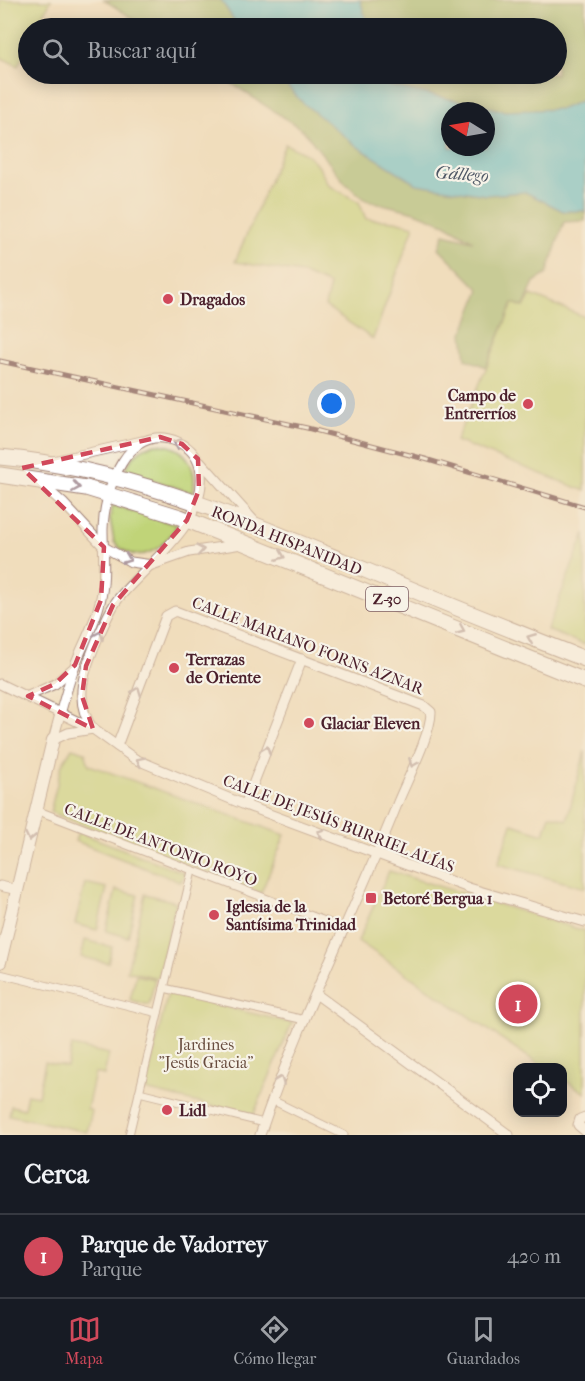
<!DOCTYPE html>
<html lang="es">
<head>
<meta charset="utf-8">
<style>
	:root { --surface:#171b24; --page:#20242c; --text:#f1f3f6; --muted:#9ea1a6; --line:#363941; --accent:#d1495b }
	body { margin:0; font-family:"IM FELL French Canon",serif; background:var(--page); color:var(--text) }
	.controls { position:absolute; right:18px; bottom:18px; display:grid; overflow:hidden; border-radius:12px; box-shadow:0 3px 15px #0003 }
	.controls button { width:54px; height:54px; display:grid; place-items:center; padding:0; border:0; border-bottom:2px solid var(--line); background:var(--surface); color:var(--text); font:30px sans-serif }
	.compass { position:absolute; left:441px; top:102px; width:54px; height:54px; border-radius:50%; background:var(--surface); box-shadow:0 3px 15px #0003; rotate:281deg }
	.you { position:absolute; left:332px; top:404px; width:21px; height:21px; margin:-15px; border:4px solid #fff; border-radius:50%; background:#1a73e8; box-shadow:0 0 0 9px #1a73e833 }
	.badge { display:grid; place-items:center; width:39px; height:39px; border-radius:50%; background:var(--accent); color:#fff; font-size:20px; font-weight:700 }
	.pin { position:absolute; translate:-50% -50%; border:3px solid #fff; box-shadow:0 2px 6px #0006 }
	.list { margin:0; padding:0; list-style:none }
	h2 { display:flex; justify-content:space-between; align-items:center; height:78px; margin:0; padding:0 24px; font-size:26px }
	h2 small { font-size:20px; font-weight:400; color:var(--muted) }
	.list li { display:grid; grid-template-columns:39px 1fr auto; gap:18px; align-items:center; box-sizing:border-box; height:84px; padding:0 24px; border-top:2px solid var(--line) }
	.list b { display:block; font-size:22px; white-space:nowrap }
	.list p { margin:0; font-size:20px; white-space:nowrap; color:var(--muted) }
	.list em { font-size:20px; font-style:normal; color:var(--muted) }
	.icon { flex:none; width:33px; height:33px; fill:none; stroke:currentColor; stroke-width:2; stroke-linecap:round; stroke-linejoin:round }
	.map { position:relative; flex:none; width:585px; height:1135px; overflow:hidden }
	.search { position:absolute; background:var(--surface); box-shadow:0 3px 15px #0003; left:18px; right:18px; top:18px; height:66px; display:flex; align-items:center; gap:15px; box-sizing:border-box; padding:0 21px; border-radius:33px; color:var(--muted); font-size:22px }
	.sheet { height:162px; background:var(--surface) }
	nav { display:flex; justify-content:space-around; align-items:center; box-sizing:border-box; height:84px; border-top:2px solid var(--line); background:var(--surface); font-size:16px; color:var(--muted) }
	nav a { display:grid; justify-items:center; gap:3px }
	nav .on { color:var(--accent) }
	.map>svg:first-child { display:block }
	.green { fill:#c0d478; stroke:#857a52; stroke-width:1.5 }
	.forest { fill:#98b668; stroke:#716a4a; stroke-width:1.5 }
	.water { fill:#55bed2; stroke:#506e7e; stroke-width:1.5; fill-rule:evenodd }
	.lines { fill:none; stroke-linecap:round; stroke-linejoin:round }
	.pedestrian-casing { stroke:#9d7e74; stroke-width:9 }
	.minor-casing { stroke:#9d7e74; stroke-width:11 }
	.tertiary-casing { stroke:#9d7e74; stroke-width:14 }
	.trunk-casing { stroke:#9d7e74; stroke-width:17 }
	.pedestrian { stroke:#fff; stroke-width:7 }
	.minor { stroke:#fff; stroke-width:9 }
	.tertiary { stroke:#fff; stroke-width:12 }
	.trunk { stroke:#fff; stroke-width:15 }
	.rail-casing { stroke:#4a1f2b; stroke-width:5 }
	.rail { stroke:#f7f3e8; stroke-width:3; stroke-dasharray:9; stroke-linecap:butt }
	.oneway { stroke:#ae9aa0 }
	.marked { fill:none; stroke:#d1495b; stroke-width:4.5; stroke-dasharray:12 8; stroke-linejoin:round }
	.poi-dot { fill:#d1495b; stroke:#f7f3e8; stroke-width:2 }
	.labels { text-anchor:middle; stroke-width:4.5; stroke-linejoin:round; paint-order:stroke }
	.shield { fill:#f7f3e8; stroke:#7e5f64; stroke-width:1.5 }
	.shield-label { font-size:15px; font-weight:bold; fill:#4a1f2b }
	.poi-label { font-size:16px; font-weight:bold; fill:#4a1f2b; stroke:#f7f3e8; text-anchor:start }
	.street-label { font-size:16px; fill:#4a1f2b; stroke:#f7f3e8 }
	.park-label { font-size:16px; fill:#684c3e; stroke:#f7f3e8 }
	.water-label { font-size:18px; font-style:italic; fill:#4e5765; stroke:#f7f3e8 }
</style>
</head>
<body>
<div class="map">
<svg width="585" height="1135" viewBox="0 0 585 1135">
	<rect width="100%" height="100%" fill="#f7f3e8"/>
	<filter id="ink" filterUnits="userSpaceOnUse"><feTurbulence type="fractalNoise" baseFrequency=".0167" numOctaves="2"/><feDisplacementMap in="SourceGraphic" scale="12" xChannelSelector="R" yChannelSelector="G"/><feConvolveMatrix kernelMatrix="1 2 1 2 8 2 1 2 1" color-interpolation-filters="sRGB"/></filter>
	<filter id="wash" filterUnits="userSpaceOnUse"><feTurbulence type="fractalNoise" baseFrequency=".008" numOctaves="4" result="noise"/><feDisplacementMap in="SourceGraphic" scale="24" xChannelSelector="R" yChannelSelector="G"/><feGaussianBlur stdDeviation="1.35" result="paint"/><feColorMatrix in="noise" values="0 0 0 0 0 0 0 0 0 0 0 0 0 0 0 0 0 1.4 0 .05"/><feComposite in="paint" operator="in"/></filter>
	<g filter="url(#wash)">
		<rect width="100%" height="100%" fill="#f0ddbc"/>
		<g class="green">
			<polygon points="0,0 51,0 37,28 28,28 28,45 18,66 0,57"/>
			<polygon points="285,144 308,155 319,167 328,185 359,202 366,219 395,221 414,226 373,339 325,306 330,285 301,273 235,262"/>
			<polygon points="531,295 585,317 585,491 456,441 513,303 524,307"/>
			<path d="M156,444c29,1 42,21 37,49l-68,-22c6,-15 15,-23 31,-27z"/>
			<path d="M113,505l64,20c-14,25 -40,43 -63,17l-4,-24z"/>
			<polygon points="585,533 585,645 547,630"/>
			<polygon points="72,748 85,752 89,765 285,835 261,893 50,812 62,764"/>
			<polygon points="585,751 585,888 498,864 512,824 544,834 550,815 567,820"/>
			<polygon points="78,832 185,873 181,882 75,841"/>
			<polygon points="389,871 585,931 585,1093 563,1079 562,1068 543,1067 358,941"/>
			<polygon points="85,883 107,888 97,930 75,924"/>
			<polygon points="116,890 138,895 128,937 106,931"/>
			<polygon points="145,894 176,902 158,978 127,971"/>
			<polygon points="85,940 112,947 108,963 81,957"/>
			<polygon points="136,975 155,979 149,1005 130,1000"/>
			<polygon points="168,993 292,1023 253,1116 145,1090"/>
			<polygon points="72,1046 109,1054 104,1075 95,1073 87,1109 92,1111 87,1132 9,1115 11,1106 24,1109 27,1094 38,1096 45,1062 67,1067"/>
		</g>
		<g class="forest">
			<polygon points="104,0 221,0 239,28 148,28"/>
			<polygon points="360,0 585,0 585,99 562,109 505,111 385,85 382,74 556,74 556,28 369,28"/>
			<polygon points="217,74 276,74 302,102 358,147 417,184 486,195 525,192 563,211 585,211 585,221 564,222 547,274 534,282 524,307 513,303 486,367 466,359 463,333 480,290 439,248 444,234 473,241 445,224 415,212 366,200 346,184 303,130"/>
		</g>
		<g class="water">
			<polygon points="221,0 360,0 369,28 239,28"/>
			<path d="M276,74h106l4,11 119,26 57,-2 23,-10v112h-22l-38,-19 -39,3 -69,-11 -59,-37 -56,-45zM450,111h36v36h-36z"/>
		</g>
	</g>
	<g filter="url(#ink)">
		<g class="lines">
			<g class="pedestrian-casing">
				<g id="pedestrian">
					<polyline points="36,810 343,928"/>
					<polyline points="0,974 158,1013"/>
					<polyline points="164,988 305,1020"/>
					<polyline points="139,1092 264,1123"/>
					<polyline points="272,1100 344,1135"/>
					<polyline points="129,1135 192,871"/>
				</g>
			</g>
			<g class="minor-casing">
				<g id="minor">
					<polyline points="53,461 142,441"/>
					<polyline points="200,461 255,522"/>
					<polyline points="40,483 64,504 104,547 131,562 152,565 189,552 242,544"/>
					<polyline points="0,684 93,729 135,759 245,805 469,888 585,922"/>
					<polyline points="28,696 55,684 72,669"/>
					<path d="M53,740c7,-25 13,-50 22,-75 8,-21 20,-41 25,-63 6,-24 3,-48 3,-73 1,-38 24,-109 75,-87 14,6 21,16 23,31 5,52 -55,91 -83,126 -8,10 -13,24 -19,36 -13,31 -28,64 -6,94"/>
					<polyline points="53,740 68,733 93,729"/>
					<path d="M117,746l49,-130 9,-5 249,95 7,6c0,22 -24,68 -33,90 -44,111 -100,219 -138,333"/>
					<polyline points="245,805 302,659"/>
					<polyline points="0,886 18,890"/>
					<polyline points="316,994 509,1135"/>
					<polyline points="585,1117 580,1119 578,1125 585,1131"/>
				</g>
			</g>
			<g class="tertiary-casing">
				<polyline id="tertiary" points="0,962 53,740"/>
			</g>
			<g class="trunk-casing">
				<g id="trunk">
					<path d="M0,457c121,11 230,57 341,103 81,34 162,67 244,99"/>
					<polyline points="0,475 86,488 180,517 585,681"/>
				</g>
			</g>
			<use href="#pedestrian" class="pedestrian"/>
			<use href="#minor" class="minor"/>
			<use href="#tertiary" class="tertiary"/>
			<use href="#trunk" class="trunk"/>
			<g class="rail-casing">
				<polyline id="rail" points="0,361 307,428 425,459 585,507"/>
			</g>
			<use href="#rail" class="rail"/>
		</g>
		<defs><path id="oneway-chevron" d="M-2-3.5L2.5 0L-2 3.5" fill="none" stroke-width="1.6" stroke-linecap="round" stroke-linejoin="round" transform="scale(1.5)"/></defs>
		<g class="oneway">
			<use href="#oneway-chevron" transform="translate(177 443) rotate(-156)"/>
			<use href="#oneway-chevron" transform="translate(76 487) rotate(9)"/>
			<use href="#oneway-chevron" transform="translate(200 550) rotate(-10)"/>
			<use href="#oneway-chevron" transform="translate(281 556) rotate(22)"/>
			<use href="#oneway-chevron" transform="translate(127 559) rotate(22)"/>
			<use href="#oneway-chevron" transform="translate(461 630) rotate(23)"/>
			<use href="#oneway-chevron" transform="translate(99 635) rotate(-67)"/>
			<use href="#oneway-chevron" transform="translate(531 638) rotate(-158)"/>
			<use href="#oneway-chevron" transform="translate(137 691) rotate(-69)"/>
			<use href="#oneway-chevron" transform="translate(266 750) rotate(-69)"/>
			<use href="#oneway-chevron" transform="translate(140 761) rotate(-154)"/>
			<use href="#oneway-chevron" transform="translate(413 763) rotate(112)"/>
			<use href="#oneway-chevron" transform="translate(321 833) rotate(-160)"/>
			<use href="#oneway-chevron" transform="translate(30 837) rotate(103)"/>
			<use href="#oneway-chevron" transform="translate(280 1080) rotate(-68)"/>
		</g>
	</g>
	<path d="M0 0H585V1135H0ZM160,437l22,7 16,15 1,31 -12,30 -74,85 -27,61 -4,30 11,33 -65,-33 27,-12 20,-19 26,-65 3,-53 -82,-79z" fill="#f0ddbc" fill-opacity=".55" fill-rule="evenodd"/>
	<path class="marked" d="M160,437l22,7 16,15 1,31 -12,30 -74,85 -27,61 -4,30 11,33 -65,-33 27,-12 20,-19 26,-65 3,-53 -82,-79z"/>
	<g class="poi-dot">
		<circle cx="168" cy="299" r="6"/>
		<circle cx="528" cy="404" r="6"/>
		<circle cx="174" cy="668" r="6"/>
		<circle cx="309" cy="723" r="6"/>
		<rect x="365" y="892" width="12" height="12" rx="3"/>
		<circle cx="214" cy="915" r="6"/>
		<circle cx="167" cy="1110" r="6"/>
	</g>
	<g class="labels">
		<rect class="shield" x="366" y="587" width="42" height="24" rx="4.5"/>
		<g class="shield-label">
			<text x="387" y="604">Z-30</text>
		</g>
		<g class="poi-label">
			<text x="180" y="305">Dragados</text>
			<text x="516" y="401" text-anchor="end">Campo de<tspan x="516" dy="18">Entrerríos</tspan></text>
			<text x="186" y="665">Terrazas<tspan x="186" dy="18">de Oriente</tspan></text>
			<text x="321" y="729">Glaciar Eleven</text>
			<text x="383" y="904">Betoré Bergua 1</text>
			<text x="226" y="912">Iglesia de la<tspan x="226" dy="18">Santísima Trinidad</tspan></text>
			<text x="179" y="1116">Lidl</text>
		</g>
		<g class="street-label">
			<text transform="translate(287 540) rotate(22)" y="6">RONDA HISPANIDAD</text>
			<text transform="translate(308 645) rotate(21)" y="6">CALLE MARIANO FORNS AZNAR</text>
			<text transform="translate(339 823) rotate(21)" y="6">CALLE DE JESÚS BURRIEL ALÍAS</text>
			<text transform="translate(161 844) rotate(21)" y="6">CALLE DE ANTONIO ROYO</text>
		</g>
		<g class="park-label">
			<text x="206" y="1050">Jardines<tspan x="206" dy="18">"Jesús Gracia"</tspan></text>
		</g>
		<g class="water-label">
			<text transform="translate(462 174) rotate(4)" y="6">Gállego</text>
		</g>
	</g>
</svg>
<div class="controls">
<button><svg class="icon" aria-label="locate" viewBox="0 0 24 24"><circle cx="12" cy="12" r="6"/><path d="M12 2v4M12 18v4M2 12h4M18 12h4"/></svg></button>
</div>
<svg class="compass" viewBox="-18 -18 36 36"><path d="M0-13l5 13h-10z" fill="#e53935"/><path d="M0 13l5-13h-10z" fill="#9ea1a6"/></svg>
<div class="you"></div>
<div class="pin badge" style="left:518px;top:1004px">1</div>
<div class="search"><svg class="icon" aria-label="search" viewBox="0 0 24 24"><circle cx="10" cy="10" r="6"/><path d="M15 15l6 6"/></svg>Buscar aquí</div>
</div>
<section class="sheet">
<h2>Cerca<small></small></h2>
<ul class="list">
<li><span class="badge">1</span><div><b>Parque de Vadorrey</b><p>Parque</p></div><em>420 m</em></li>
</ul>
</section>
<nav>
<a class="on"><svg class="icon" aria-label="map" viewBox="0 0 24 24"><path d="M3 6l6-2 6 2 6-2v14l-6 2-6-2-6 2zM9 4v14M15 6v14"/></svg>Mapa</a>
<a><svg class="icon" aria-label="directions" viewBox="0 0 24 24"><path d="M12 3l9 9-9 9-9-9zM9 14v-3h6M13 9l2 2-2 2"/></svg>Cómo llegar</a>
<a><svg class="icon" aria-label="saved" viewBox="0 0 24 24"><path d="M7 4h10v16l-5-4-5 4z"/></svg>Guardados</a>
</nav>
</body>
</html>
